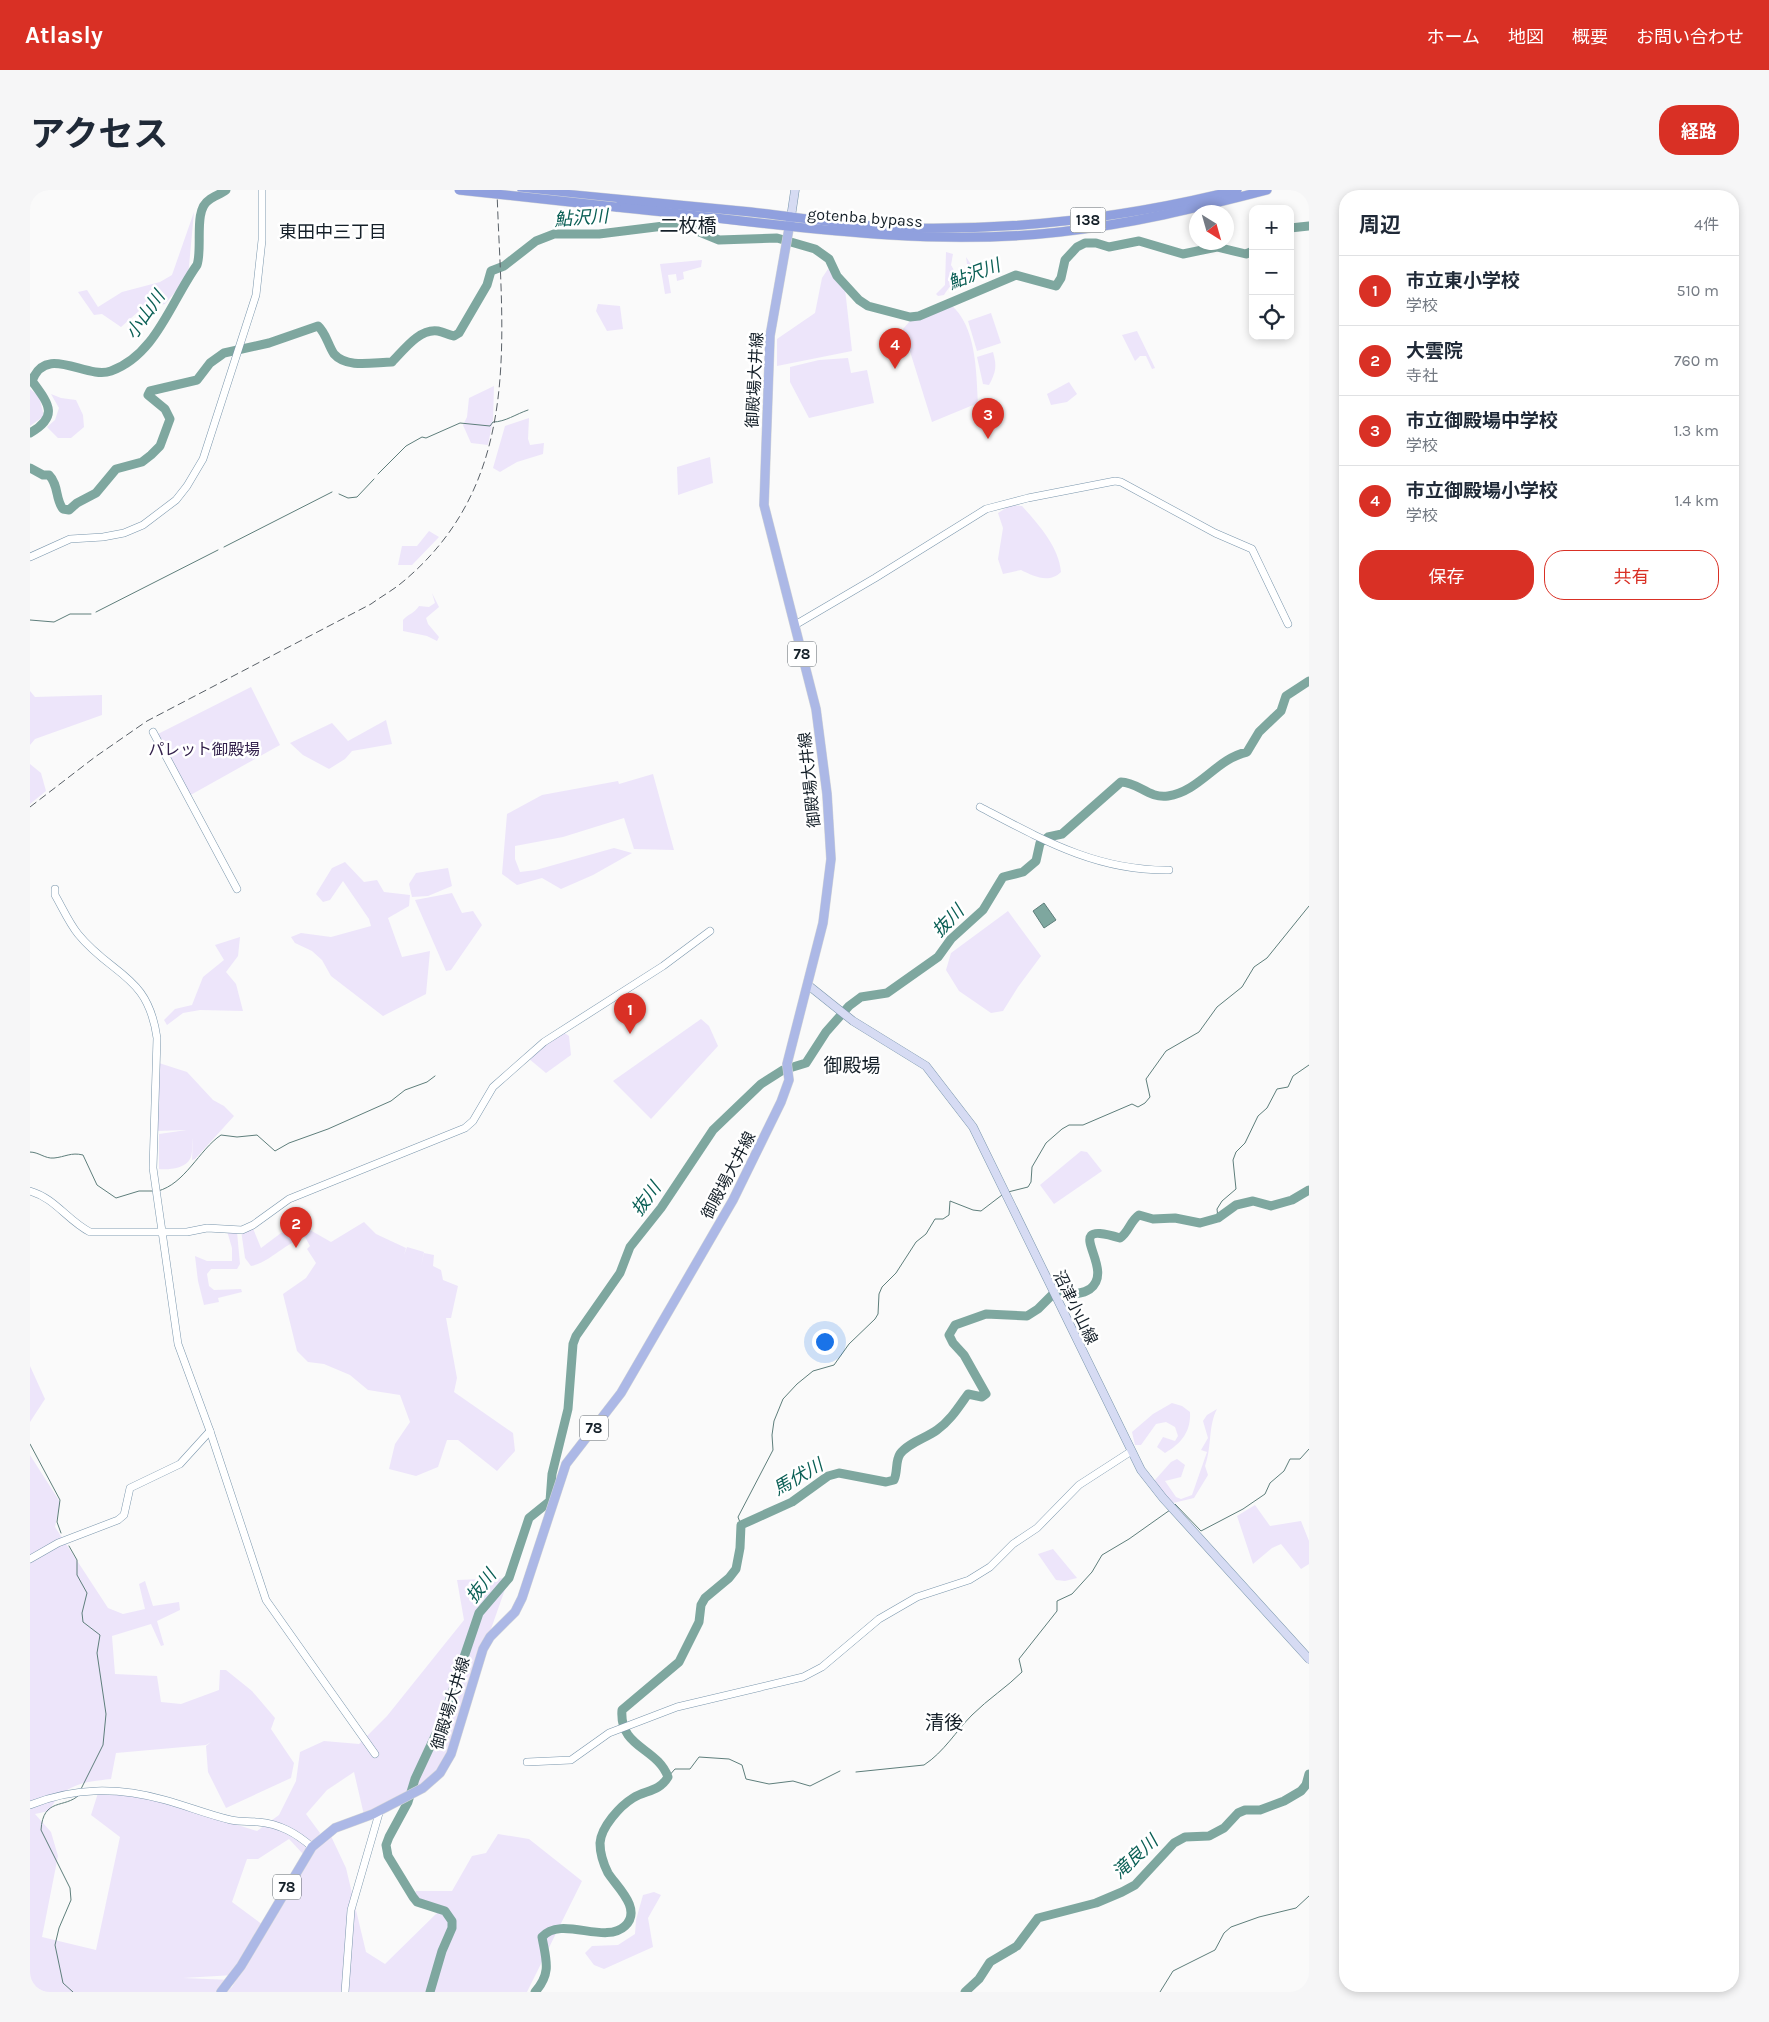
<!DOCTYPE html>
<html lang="ja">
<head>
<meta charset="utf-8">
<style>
	:root { --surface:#fff; --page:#f6f6f7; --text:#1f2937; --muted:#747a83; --line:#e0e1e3; --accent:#d93025 }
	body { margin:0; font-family:Karla,"Noto Sans JP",sans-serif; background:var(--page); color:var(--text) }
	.controls { position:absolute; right:15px; top:15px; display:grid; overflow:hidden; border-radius:10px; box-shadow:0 2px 8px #0003 }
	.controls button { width:45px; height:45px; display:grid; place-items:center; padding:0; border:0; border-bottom:1px solid var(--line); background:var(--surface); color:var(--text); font:25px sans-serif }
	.compass { position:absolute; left:1159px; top:15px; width:45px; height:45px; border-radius:50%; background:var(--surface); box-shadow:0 2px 8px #0003; rotate:143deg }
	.you { position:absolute; left:794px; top:1151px; width:18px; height:18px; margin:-12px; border:4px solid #fff; border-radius:50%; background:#1a73e8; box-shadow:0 0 0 8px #1a73e833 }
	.badge { display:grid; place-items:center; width:32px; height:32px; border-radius:50%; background:var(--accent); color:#fff; font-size:16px; font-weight:700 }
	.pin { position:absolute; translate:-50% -41px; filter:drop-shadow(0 1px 2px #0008) }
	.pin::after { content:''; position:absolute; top:26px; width:18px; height:15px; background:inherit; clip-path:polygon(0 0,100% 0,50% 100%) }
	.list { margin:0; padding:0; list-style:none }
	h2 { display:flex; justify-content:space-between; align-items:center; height:65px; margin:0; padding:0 20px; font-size:21px }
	h2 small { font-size:16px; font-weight:400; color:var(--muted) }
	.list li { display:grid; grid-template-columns:32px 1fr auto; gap:15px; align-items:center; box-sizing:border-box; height:70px; padding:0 20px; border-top:1px solid var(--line) }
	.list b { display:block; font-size:19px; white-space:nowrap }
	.list p { margin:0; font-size:16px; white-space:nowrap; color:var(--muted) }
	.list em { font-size:16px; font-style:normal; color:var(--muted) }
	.actions { display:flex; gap:10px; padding:15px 20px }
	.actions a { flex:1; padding:11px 0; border:1px solid var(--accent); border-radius:20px; text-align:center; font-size:18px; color:var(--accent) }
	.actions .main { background:var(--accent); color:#fff }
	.icon { flex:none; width:28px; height:28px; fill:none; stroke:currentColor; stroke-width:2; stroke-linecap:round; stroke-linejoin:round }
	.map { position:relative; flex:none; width:1279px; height:1802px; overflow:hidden; border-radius:20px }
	header { display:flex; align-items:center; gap:30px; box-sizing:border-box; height:70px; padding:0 25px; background:var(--accent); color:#fff }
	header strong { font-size:24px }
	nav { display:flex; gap:28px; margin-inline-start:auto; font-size:18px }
	.intro { display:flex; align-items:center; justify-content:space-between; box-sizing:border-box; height:120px; padding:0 30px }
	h1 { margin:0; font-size:35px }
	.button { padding:12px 22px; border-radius:20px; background:var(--accent); color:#fff; font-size:18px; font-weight:700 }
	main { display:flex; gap:30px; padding:0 30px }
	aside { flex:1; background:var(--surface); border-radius:20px; box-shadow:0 2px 8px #0003 }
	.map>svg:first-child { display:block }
	.green { fill:#ede5fa }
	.water { fill:#7ea79f; stroke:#5e7e7b }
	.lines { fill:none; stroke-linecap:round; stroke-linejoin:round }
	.stream { stroke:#5e7e7b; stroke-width:1 }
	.river { stroke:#7ea79f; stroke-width:9 }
	.tertiary-casing { stroke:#7a96ac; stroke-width:8 }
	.secondary-casing { stroke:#7a96ac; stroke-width:9 }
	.primary-casing { stroke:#d5d7d8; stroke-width:10 }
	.trunk-casing { stroke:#d5d7d8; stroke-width:10 }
	.tertiary { stroke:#fff; stroke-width:7 }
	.secondary { stroke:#d6dbf3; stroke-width:8 }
	.primary { stroke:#acb8e6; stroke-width:9 }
	.trunk { stroke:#90a0de; stroke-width:9 }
	.rail { stroke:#596067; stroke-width:1; stroke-dasharray:8 4; stroke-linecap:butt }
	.trunk-bridge-casing { stroke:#d5d7d8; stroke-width:10; stroke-linecap:butt }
	.trunk-bridge { stroke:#90a0de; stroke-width:9 }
	.labels { text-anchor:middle; stroke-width:5; stroke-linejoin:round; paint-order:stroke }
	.shield { fill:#fff; stroke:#5a6268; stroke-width:1 }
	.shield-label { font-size:15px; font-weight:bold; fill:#141f28 }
	.street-label { font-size:16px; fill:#141f28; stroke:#fff }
	.park-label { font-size:16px; fill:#34224c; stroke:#fff }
	.water-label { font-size:18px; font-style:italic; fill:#0a5f55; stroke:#fff }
	.neighbourhood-label { font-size:18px; fill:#141f28; stroke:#fff }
	.quarter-label { font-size:19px; fill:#141f28; stroke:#fff }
</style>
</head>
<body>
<header>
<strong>Atlasly</strong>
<nav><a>ホーム</a><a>地図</a><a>概要</a><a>お問い合わせ</a></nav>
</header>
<div class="intro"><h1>アクセス</h1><a class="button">経路</a></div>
<main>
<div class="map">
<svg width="1279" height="1802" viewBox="0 0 1279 1802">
	<rect width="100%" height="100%" fill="#fafafa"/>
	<g class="green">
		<polygon points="164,22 158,87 135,114 110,120 91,137 72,124 64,125 48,102 57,100 68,117 92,102 130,92 142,85"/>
		<path d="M916,62l7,2 -2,11 4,7 13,-2 -2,-13 6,9 10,3 -3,3c-19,-2 -25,9 -35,23l-6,1 -2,-2 9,-9z"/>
		<polygon points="672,70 671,77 653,82 654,89 647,91 646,84 638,85 641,103 635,104 630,74"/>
		<polygon points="800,76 815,99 822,161 747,176 747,149 785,123 792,88"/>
		<polygon points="568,114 590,116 593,139 577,141 566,121"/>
		<path d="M920,114c27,22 26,68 28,99l-46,19 -29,-93 7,-8z"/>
		<polygon points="961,123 971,153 947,161 938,131"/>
		<polygon points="1107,141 1125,178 1122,179 1116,166 1110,166 1105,171 1092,145"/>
		<path d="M963,162c4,14 3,20 -4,33l-6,-1 -6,-27z"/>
		<polygon points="818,168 821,183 837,180 844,213 779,228 760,192 760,177 789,170"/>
		<polygon points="1039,192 1047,204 1037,212 1021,215 1017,204"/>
		<polygon points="464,196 463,230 458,255 441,253 433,235 437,227 439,208"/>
		<polygon points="0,199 9,206 14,226 0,236"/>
		<polygon points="21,204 31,208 46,210 53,225 54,237 41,248 28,248 17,237 25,230 29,218"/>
		<polygon points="499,228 498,249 500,255 514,253 513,264 487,272 470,282 463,278 475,236"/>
		<polygon points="680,267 683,293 648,305 647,277"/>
		<path d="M981,315l11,1c17,19 37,41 39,66 -12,12 -28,4 -40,-2l-18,4 -5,-15 5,-31 -5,-15z"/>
		<polygon points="399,341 409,347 382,375 368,375 372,356 387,356"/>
		<path d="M402,403l7,14 -13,11 2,6 11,13 -2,4 -10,-5 -24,-5v-11c5,-6 12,-7 16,-14l10,1 6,-4z"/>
		<polygon points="221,497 250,555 157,607 124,546"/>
		<polygon points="0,501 5,507 72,505 72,525 5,549 0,555"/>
		<polygon points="356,530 362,554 322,561 315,569 299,579 273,565 260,553 302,533 318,551"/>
		<polygon points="0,574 11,583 16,601 0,614"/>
		<polygon points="623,584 644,660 604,659 594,628 533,647 485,656 485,669 490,682 506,680 584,658 602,663 563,685 531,699 512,688 487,695 472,684 477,624 512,605 588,591 589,594"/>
		<polygon points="315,672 334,692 347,690 354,702 380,705 379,716 358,728 372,767 400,761 396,804 353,826 301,786 292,770 282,761 265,753 261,747 271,743 301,747 341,736 339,729 313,691 300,710 293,712 286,704 302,678"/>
		<polygon points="418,678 422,696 398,706 382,707 379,694 386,683"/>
		<polygon points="422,703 432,723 443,721 452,735 421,780 416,781 385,710"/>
		<polygon points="978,721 1011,766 988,797 973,821 961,823 929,801 916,780 921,763"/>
		<polygon points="210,747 208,766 196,782 206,794 213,821 170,820 153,823 137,835 134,830 145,819 162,815 173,787 194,770 185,755"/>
		<polygon points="671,829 679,836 688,856 621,929 583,891"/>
		<polygon points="533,842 539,846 541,865 516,883 498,868"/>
		<path d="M129,873l28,9 26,28 11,6 10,10 -39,43 -3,1 1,-22c-1,6 0,16 -3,21 -5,10 -23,11 -31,10v-35l28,-4 -31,1z"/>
		<polygon points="1051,961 1057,962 1072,981 1024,1014 1010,995"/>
		<path d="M334,1032l12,12 30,14 -2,7 3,-8 17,5 -3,15 3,-14 10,2 -1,11 8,4 2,10 15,6 -7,32h-5l11,60 -3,14 59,41 2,18 -18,20 -39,-31h-11l-9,27 -22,9 -27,-7 6,-25 15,-22 -10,-27 -32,-5 -18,-15 -26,-11 -16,-2 -11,-11 -14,-57 23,-16 10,-15 -9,-14 3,-3 -5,-9c-20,6 -36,26 -54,29l-6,-8 -4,-28 11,-4 9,22 20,-15 22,-7 28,16z"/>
		<polygon points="197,1041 207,1042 210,1074 207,1079 181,1079 177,1084 179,1096 184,1100 211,1099 212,1102 188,1108 189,1112 174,1115 168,1091 165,1066 177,1071 202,1071 202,1058"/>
		<polygon points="0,1176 15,1209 0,1232"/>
		<path d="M1142,1213l10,3 8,6c1,19 -8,31 -25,41l-8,-6 6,-10 12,4 3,-5 -3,-9 -9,-5 -10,2 -15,21h-6l-3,-13 21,-18z"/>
		<path d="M1187,1219c-9,17 -5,38 -12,57l3,9 -14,23 -21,5 -17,-18 -1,-5 16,-18 6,-3 8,6 -4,12 -16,4 11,16 5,2 11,-4 15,-43 -6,-2 7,-12 -5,-17 4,-6z"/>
		<path d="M0,1265l30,47 -5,25 53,81 15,6 22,-5 -6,-25 6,-3 8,25 26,-4 1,8 -23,11 7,24 -3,1 -10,-22 -39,12 3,38 42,2 4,26 20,2 38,-14 1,-20h6l26,21 23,27 -4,11 23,34 -3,15 -65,30 -18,-36 -2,-26 5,-4 -5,3 -90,8 -5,26c-28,3 -47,5 -62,32l-14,3 16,18 7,24 -16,81 54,13 24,-113 -29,-22 7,-22 45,2 114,36 22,-16 17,-34 4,-29 24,-11 35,3 28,-28 77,-96 -7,-40 52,-2 -65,184 -28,30 -52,23 -10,-43 -27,18 -21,24 14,19 -8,14 -9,7 -14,-15 -31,20h-11l-15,43 31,23 -29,50 -51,3 49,2 -10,12h-192z"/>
		<polygon points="1225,1315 1240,1336 1271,1331 1279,1351 1279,1374 1271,1379 1251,1354 1242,1358 1223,1374 1207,1326"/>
		<polygon points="1023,1359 1047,1388 1035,1391 1026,1390 1008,1364"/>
		<path d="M300,1644l16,34 20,84 19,12 55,-54 -20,-8 -5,-8 1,-3h36l20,-35 14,-3 12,-19 31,5 53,42 -55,111h-301l6,-5c28,-50 54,-115 98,-153z"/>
		<polygon points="624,1702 631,1705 618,1728 623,1757 574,1779 564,1775 555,1763 562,1756 588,1755 605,1744 606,1730 613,1705"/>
	</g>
	<polygon class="water" points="1014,713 1026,730 1014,738 1003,721"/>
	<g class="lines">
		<g class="stream">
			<path d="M348,284l28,-28 16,-9 4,1 34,-15 30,3 3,-4c12,0 23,-8 35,-12"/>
			<polyline points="309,304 318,308 327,307 344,289"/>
			<polyline points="194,357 302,302"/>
			<polyline points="66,422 188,360"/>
			<polyline points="0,430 24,432 40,424 61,424"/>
			<path d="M0,962c9,0 15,7 24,6 11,-1 17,-6 29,-3l14,30 19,13 23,-7h15"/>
			<path d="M128,1001c27,-7 41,-41 63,-56l16,2 20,-2 18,16 14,-8 39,-14 63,-28 14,-11 22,-8 8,-6"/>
			<polyline points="978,1002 998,997 1001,992 1002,977 1016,953 1032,939 1039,935 1053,935 1102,914 1108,917 1115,913 1120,907 1116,889 1136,861 1169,842 1187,817 1212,797 1224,777 1237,768 1279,716"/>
			<polyline points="1188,1028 1187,1019 1192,1011 1206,999 1203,970 1206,962 1215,953 1228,926 1237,918 1247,899 1258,897 1263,886 1279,875"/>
			<polyline points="0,1254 30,1310 27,1332 31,1343"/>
			<polyline points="1144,1316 1145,1314 1171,1341 1213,1319 1235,1304 1240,1293 1254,1281 1260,1269 1270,1269 1279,1259"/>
			<polyline points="711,1335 708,1327 743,1260 742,1245 744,1231 753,1209 767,1194 783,1181 804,1175 819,1154 845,1129 848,1124 849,1104 852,1097 866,1083 886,1052 896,1044 905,1029 913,1029 919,1025 920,1011 943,1020 951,1021 972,1005"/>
			<polyline points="39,1356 47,1370 47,1385 57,1403 52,1423 53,1432 70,1445 67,1463 76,1524 73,1555 51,1599"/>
			<path d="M826,1582l68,-7c20,-13 32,-34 48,-50 16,-16 35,-28 50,-43l-3,-13 38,-48v-10l15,-7 20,-22 10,-17 27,-16 41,-29"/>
			<polyline points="638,1587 645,1579 660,1579 669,1567 699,1569 712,1575 716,1589 739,1594 763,1591 780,1596 810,1581"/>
			<path d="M43,1802l-10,-9 -8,-38 4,-17 12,-28 -1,-12 -29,-58c2,-33 24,-21 38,-35"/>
			<polyline points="1130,1802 1143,1781 1185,1760 1194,1743 1201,1737 1229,1727 1266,1718 1279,1706"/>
		</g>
		<g class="river">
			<polyline points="1260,38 1279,36"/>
			<path d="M0,243c30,-17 18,-30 2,-52 14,-38 54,-1 79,-10 45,-16 60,-70 86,-106 6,-17 -4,-55 12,-65 5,-4 12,-6 17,-10"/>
			<path d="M0,278l13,7h6c10,10 6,24 14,34l6,1 8,-7 19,-10 20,-24 26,-7 9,-7 9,-9 10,-27 -5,-10 -17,-14 2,-4 47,-11 13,-17 14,-10 45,-10 49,-17c8,7 10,19 16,28 13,15 41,8 58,8 11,-11 27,-34 46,-31 5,1 11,4 16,5l5,-3 28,-48 4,-14 13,-5 32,-25 18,-7h45l81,-10 39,16 58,-2 38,11 14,10 8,17 22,24 9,6 42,11 9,-1 97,-41 40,11 5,-8 4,-18 12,-13 8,-4h11l13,4 30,-6 44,13 34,-7 29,7 7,-3"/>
			<path d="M400,1802l12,-41 10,-23v-7l-7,-10 -28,-9 -4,-5 -25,-41 -2,-11 3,-8 19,-35 7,-23 28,-60 36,-106 30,-35 20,-60 21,-17 2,-27 16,-65 5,-65 3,-8 44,-63 10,-26 31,-39 52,-78 48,-46 22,-14 23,-7 20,-31 23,-26 12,-9 26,-4 51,-36 13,-18 32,-29 20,-33 20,-5 13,-11 4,-18 8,-6 14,-3 59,-52c17,0 28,17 47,14 32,-5 48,-37 79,-44l12,-20 22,-21 5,-15 23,-15"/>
			<path d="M505,1802c17,-19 11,-32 7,-55 19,-22 63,8 83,-11 18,-17 -9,-40 -17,-53 -4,-8 -8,-20 -8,-30 1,-16 20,-37 33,-45 13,-8 26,-6 35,-21 -11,-30 -49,-29 -46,-67l57,-48 20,-40 2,-17 4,-7 24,-20 7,-9 4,-21 1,-23 51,-23 36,-26 11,-3 47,9 8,-2c4,-9 1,-18 6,-26 8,-11 26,-16 37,-24 13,-9 21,-22 31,-36l14,3 4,-3 -22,-39 -11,-12 -4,-8 6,-10 31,-11 41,2 11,-7 14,-14c11,-1 28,1 38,-6 28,-21 -34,-71 30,-51 9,-6 10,-17 19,-23l14,4 22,-1 25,5 18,-5 18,-13 17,-4 18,5 21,-6 17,-10"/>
			<polyline points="935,1802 949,1789 960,1772 987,1756 1008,1728 1066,1713 1092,1702 1105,1695 1144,1653 1155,1647 1179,1646 1194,1638 1208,1623 1215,1620 1230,1620 1254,1611 1271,1601 1276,1595 1279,1584"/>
		</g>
		<g class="tertiary-casing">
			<g id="tertiary">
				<polyline points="0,367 40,349 73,347 94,343 113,335 146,310 157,296 173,269 226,105 232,50 232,0"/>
				<polyline points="765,435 845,388 956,319 998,308 1085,291 1091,292 1185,343 1222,359 1258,434"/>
				<polyline points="123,542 207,699"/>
				<path d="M950,617c63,33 117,64 189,63"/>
				<path d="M25,699v6c7,12 14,28 23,39 34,42 70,40 79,104l-4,130 25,176 32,87 56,169 109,154"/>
				<path d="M0,1001c25,7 38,30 60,41h97l20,-4 35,2 11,-5 36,-26 176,-71 8,-7 20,-34 51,-45 119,-76 47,-35"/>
				<polyline points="0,1369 28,1353 88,1330 94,1325 100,1298 150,1274 180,1241"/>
				<polyline points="497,1572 541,1570 579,1543 647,1517 773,1487 792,1477 849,1429 887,1407 939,1390 960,1377 983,1354 1007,1338 1049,1295 1100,1262"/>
				<path d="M0,1615c45,-18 88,-18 135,-5 22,6 44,15 66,20 9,2 18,1 27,2 22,2 38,11 54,25"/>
				<polyline points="315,1802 321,1720 350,1620"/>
			</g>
		</g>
		<g class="secondary-casing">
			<g id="secondary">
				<polyline points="761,27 765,0"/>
				<polyline points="778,795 823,831 896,876 943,937 1111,1280 1133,1308 1279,1469"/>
			</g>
		</g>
		<g class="primary-casing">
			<polyline id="primary" points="191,1802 211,1776 282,1657 305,1638 343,1624 393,1598 410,1583 421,1564 453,1459 460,1447 485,1422 492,1408 536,1274 591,1203 703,1010 751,912 759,890 757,874 793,733 801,669 797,604 786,519 734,315 740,146 761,27"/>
		</g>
		<g class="trunk-casing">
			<g id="trunk">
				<path d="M492,0c76,8 153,14 229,22 53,6 108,15 161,16 111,2 218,-11 325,-38"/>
				<path d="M586,17c147,14 296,42 444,25 70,-8 138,-24 207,-42"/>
			</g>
		</g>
		<use href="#tertiary" class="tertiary"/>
		<use href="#secondary" class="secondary"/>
		<use href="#primary" class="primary"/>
		<use href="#trunk" class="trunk"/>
		<path class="rail" d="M0,617l65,-50 52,-36 224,-117c11,-8 24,-15 34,-24 121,-103 96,-249 92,-390"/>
		<g class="trunk-bridge-casing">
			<polyline id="trunk-bridge" points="429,0 586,17"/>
		</g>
		<use href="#trunk-bridge" class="trunk-bridge"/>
	</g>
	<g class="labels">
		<g class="shield">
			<rect x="1040.5" y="17.5" width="35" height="25" rx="4"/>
			<rect x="758" y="451.5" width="28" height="25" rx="4"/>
			<rect x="550" y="1225.5" width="28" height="25" rx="4"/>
			<rect x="243" y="1684.5" width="28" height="25" rx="4"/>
		</g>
		<g class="shield-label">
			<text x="1058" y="35">138</text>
			<text x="772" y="469">78</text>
			<text x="564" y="1243">78</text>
			<text x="257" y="1702">78</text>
		</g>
		<g class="street-label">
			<text transform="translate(835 27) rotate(4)" y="6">gotenba bypass</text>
			<text transform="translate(724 190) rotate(-87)" y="6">御殿場大井線</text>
			<text transform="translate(779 590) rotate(-96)" y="6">御殿場大井線</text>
			<text transform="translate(698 985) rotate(-62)" y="6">御殿場大井線</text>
			<text transform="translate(1046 1117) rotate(64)" y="6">沼津小山線</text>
			<text transform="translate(420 1513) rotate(-73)" y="6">御殿場大井線</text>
		</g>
		<g class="park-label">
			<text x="174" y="565">パレット御殿場</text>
		</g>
		<g class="water-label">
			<text transform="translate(551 28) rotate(-4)" y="6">鮎沢川</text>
			<text transform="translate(944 84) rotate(-21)" y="6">鮎沢川</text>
			<text transform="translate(115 125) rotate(-55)" y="6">小山川</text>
			<text transform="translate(918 731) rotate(-46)" y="6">抜川</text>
			<text transform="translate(616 1009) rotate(-54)" y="6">抜川</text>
			<text transform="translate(768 1287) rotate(-30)" y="6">馬伏川</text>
			<text transform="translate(451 1396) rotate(-52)" y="6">抜川</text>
			<text transform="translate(1105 1667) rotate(-43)" y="6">滝良川</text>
		</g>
		<g class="neighbourhood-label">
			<text x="303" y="48">東田中三丁目</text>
		</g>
		<g class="quarter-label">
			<text x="658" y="42">二枚橋</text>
			<text x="822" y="882">御殿場</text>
			<text x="914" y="1539">清後</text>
		</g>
	</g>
</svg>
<div class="controls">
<button>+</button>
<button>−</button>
<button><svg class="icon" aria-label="locate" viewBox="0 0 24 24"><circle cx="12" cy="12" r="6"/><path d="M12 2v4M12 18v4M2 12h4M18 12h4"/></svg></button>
</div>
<svg class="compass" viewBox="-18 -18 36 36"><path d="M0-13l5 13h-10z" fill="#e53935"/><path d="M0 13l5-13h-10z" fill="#747a83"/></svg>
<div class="you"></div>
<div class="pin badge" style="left:600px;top:844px">1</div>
<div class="pin badge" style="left:266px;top:1058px">2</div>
<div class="pin badge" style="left:958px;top:249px">3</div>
<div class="pin badge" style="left:865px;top:179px">4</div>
</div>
<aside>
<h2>周辺<small>4件</small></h2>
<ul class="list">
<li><span class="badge">1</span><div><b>市立東小学校</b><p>学校</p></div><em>510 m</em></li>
<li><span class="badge">2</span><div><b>大雲院</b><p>寺社</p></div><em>760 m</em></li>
<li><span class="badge">3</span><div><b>市立御殿場中学校</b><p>学校</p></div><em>1.3 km</em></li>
<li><span class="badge">4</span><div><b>市立御殿場小学校</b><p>学校</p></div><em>1.4 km</em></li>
</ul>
<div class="actions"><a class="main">保存</a><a>共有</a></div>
</aside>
</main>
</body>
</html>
